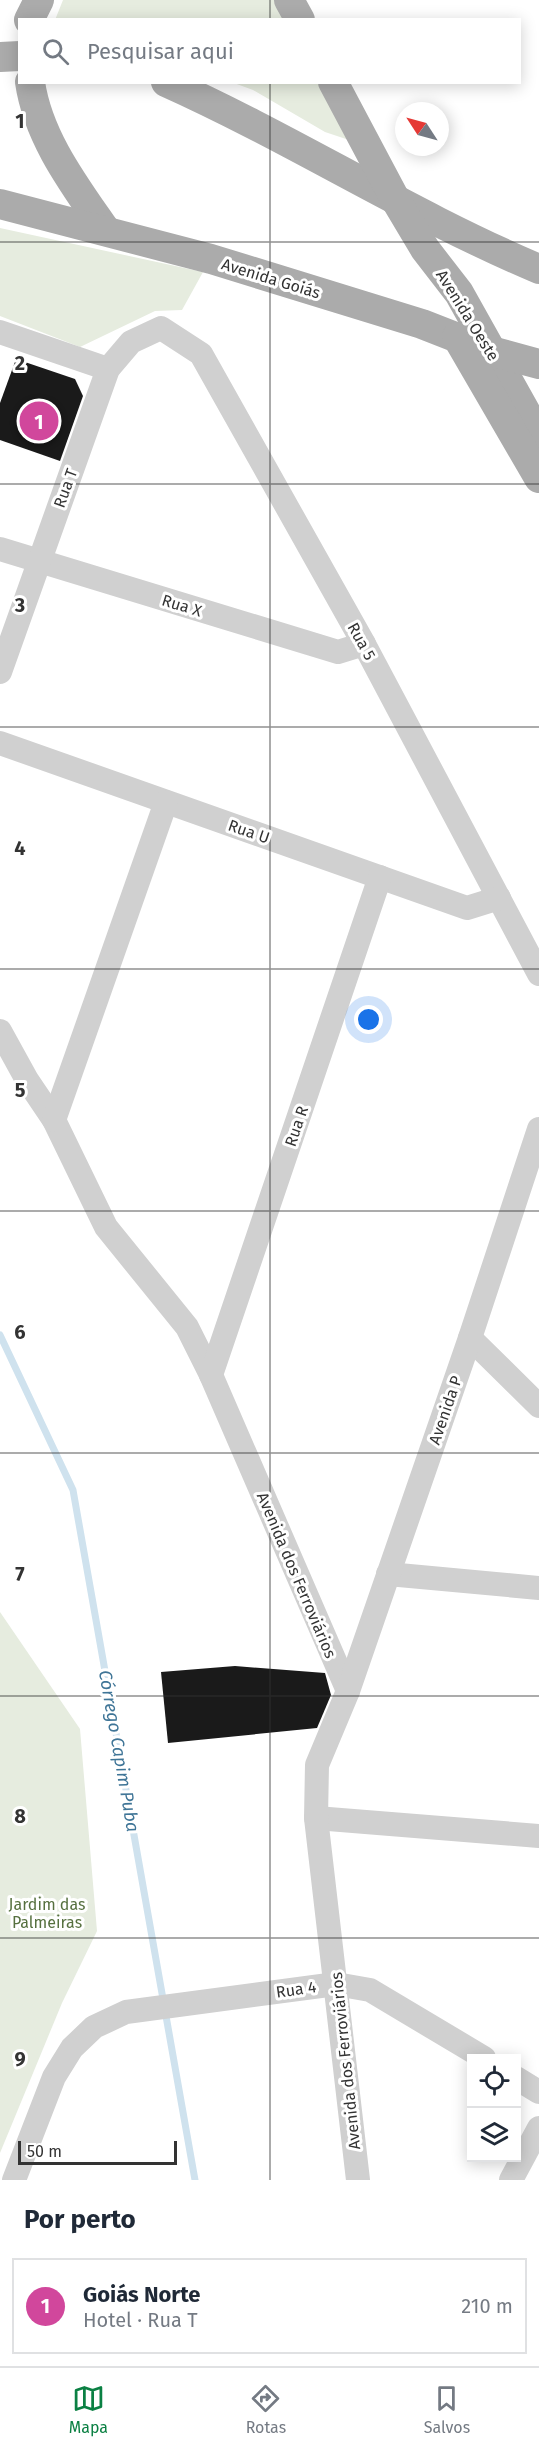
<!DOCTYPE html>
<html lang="pt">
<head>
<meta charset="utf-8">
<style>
	:root { --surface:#fff; --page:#f2f2f3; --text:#1f2937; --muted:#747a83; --line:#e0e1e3; --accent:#0b8043 }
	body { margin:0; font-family:"Fira Sans",sans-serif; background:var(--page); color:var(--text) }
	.controls { position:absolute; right:18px; bottom:18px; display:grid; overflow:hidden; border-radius:0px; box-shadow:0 3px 15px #0003 }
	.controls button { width:54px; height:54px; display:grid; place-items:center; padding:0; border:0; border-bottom:2px solid var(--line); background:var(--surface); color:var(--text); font:30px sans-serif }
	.compass { position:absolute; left:395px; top:102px; width:54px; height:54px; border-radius:50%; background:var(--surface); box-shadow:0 3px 15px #0003; rotate:306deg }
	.scale { position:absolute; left:18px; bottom:15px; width:159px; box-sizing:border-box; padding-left:6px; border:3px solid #333; border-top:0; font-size:16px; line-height:21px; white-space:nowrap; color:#333; -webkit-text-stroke:4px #fff; paint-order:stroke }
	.you { position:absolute; left:369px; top:1020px; width:21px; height:21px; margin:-15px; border:4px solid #fff; border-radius:50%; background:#1a73e8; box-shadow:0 0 0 9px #1a73e833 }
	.badge { display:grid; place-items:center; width:39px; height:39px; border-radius:50%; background:var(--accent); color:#fff; font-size:20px; font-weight:700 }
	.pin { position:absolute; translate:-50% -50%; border:3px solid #fff; box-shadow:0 2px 6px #0006 }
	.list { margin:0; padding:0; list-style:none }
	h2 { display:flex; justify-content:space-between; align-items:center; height:78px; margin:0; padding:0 24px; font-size:26px }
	h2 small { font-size:20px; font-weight:400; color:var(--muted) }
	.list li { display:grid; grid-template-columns:39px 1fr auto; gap:18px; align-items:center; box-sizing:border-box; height:96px; margin:0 12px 12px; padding:0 12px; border:2px solid var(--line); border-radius:0px }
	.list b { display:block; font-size:22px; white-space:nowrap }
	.list p { margin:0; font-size:20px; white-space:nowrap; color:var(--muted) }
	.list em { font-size:20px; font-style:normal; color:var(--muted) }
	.icon { flex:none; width:33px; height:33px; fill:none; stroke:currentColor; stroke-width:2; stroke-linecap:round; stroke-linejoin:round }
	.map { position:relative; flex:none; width:539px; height:2180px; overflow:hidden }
	.search { position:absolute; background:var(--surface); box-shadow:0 3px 15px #0003; left:18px; right:18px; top:18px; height:66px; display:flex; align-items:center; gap:15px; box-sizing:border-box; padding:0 21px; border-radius:0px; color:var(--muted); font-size:22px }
	.sheet { height:186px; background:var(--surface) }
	nav { display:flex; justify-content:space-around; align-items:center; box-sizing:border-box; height:84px; border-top:2px solid var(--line); background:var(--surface); font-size:16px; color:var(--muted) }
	nav a { display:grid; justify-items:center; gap:3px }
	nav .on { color:var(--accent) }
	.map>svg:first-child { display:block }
	.green { fill:#e6ecdf }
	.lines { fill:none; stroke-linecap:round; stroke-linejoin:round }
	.stream { stroke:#cfe2ee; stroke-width:7 }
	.building { fill:#1a1a1a }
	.minor { stroke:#d0d0d0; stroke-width:24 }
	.major { stroke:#ababab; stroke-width:30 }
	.grid { fill:none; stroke:#333; stroke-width:1.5; stroke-opacity:0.55 }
	.labels { text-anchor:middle; stroke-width:6; stroke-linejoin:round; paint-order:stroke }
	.street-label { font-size:16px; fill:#333; stroke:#fff }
	.park-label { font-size:16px; fill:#56703f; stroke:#fff }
	.water-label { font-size:18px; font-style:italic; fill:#3f7597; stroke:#fff }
	.grid-label { font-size:20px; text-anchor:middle; font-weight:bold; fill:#333; stroke:#fff; stroke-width:6; stroke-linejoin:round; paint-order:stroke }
</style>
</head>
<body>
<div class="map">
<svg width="539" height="2180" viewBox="0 0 539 2180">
	<rect width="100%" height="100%" fill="#fff"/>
	<g class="green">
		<polygon points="63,0 283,0 294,20 55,20"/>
		<polygon points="234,83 326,83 358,143 325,132 253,90"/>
		<polygon points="0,228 203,272 182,310 155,311 80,347 0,316"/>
		<polygon points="0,1612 80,1729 97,1931 62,2003 0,2153"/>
	</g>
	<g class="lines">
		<polyline class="stream" points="0,1335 73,1490 195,2180"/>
	</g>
	<g class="building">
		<polygon points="16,359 75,379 83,396 60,461 0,440 0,403"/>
		<polygon points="235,1666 325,1673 331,1695 317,1728 168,1743 161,1672"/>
	</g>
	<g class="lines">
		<g class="minor">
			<polyline points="0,332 108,369"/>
			<polyline points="0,549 338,652 364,644"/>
			<polyline points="0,672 108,369 131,342 161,328 201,354 364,644 539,974"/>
			<polyline points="0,743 467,908 499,898"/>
			<polyline points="0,1031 27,1080 54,1120 106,1227 187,1327 211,1375 348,1691"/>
			<polyline points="54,1120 166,802"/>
			<polyline points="470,1338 539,1406"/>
			<polyline points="211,1375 380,877"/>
			<polyline points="388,1574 539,1588"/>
			<polyline points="316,1818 539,1836"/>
			<polyline points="516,2078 539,2092"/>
			<polyline points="14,2180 54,2077 72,2048 94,2027 126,2012 336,1984 370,1990 484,2058"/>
			<polyline points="358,2180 316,1818 317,1765 348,1691 470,1338 539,1129"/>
			<polyline points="511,2180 539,2128"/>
		</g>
		<g class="major">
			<polyline points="289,0 300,20"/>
			<polyline points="29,20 39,0"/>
			<polyline points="0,57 20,56"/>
			<path d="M30,82c8,56 45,104 76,149"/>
			<path d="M166,82c127,57 245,133 373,187"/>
			<polyline points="333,82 394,197 425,249 459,293 539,436"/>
			<polyline points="0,204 211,259 422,324 491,351 539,364"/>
			<polyline points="457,337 539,478"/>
		</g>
	</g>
	<path class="grid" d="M270,0v20M270,82v2098M0,242h539M0,484h539M0,727h539M0,969h539M0,1211h539M0,1453h539M0,1696h539M0,1938h539"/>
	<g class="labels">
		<g class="street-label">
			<text transform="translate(271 278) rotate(17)" y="6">Avenida Goiás</text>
			<text transform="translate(468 315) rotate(58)" y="6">Avenida Oeste</text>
			<text transform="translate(65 488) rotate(-70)" y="6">Rua T</text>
			<text transform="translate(182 605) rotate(17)" y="6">Rua X</text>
			<text transform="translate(362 641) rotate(61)" y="6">Rua 5</text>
			<text transform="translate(249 831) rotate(19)" y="6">Rua U</text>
			<text transform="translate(296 1126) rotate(-71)" y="6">Rua R</text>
			<text transform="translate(445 1410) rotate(-71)" y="6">Avenida P</text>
			<text transform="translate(297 1575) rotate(67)" y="6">Avenida dos Ferroviários</text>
			<text transform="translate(296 1989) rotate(-8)" y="6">Rua 4</text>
			<text transform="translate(345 2061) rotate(-96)" y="6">Avenida dos Ferroviários</text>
		</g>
		<g class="park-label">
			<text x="47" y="1910">Jardim das<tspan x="47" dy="18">Palmeiras</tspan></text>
		</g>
		<g class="water-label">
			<text transform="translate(119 1751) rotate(80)" y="6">Córrego Capim Puba</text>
		</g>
	</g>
	<g class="grid-label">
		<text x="20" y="128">1</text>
		<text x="20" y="370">2</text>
		<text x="20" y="612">3</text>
		<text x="20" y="855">4</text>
		<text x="20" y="1097">5</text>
		<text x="20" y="1339">6</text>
		<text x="20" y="1581">7</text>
		<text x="20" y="1823">8</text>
		<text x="20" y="2066">9</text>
	</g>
</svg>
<div class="controls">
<button><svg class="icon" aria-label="locate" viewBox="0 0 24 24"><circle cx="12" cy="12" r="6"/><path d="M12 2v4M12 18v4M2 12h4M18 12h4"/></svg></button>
<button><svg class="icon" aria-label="layers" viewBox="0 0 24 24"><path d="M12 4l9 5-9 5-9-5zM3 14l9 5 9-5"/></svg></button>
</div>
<svg class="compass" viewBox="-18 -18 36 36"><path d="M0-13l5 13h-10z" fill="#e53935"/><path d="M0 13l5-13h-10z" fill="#747a83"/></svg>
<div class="scale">50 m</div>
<div class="you"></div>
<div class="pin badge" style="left:39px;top:421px;background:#d1479c">1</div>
<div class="search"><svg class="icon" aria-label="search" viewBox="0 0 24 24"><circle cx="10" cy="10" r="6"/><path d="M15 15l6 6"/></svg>Pesquisar aqui</div>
</div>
<section class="sheet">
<h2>Por perto<small></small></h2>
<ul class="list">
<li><span class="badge" style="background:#d1479c">1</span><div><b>Goiás Norte</b><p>Hotel · Rua T</p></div><em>210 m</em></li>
</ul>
</section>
<nav>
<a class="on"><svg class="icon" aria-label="map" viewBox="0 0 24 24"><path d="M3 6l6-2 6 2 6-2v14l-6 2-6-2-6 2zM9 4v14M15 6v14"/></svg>Mapa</a>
<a><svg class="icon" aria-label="directions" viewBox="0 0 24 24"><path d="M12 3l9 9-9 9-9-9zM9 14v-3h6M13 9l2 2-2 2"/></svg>Rotas</a>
<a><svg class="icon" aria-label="saved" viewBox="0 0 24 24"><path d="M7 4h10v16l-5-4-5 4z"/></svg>Salvos</a>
</nav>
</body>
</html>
